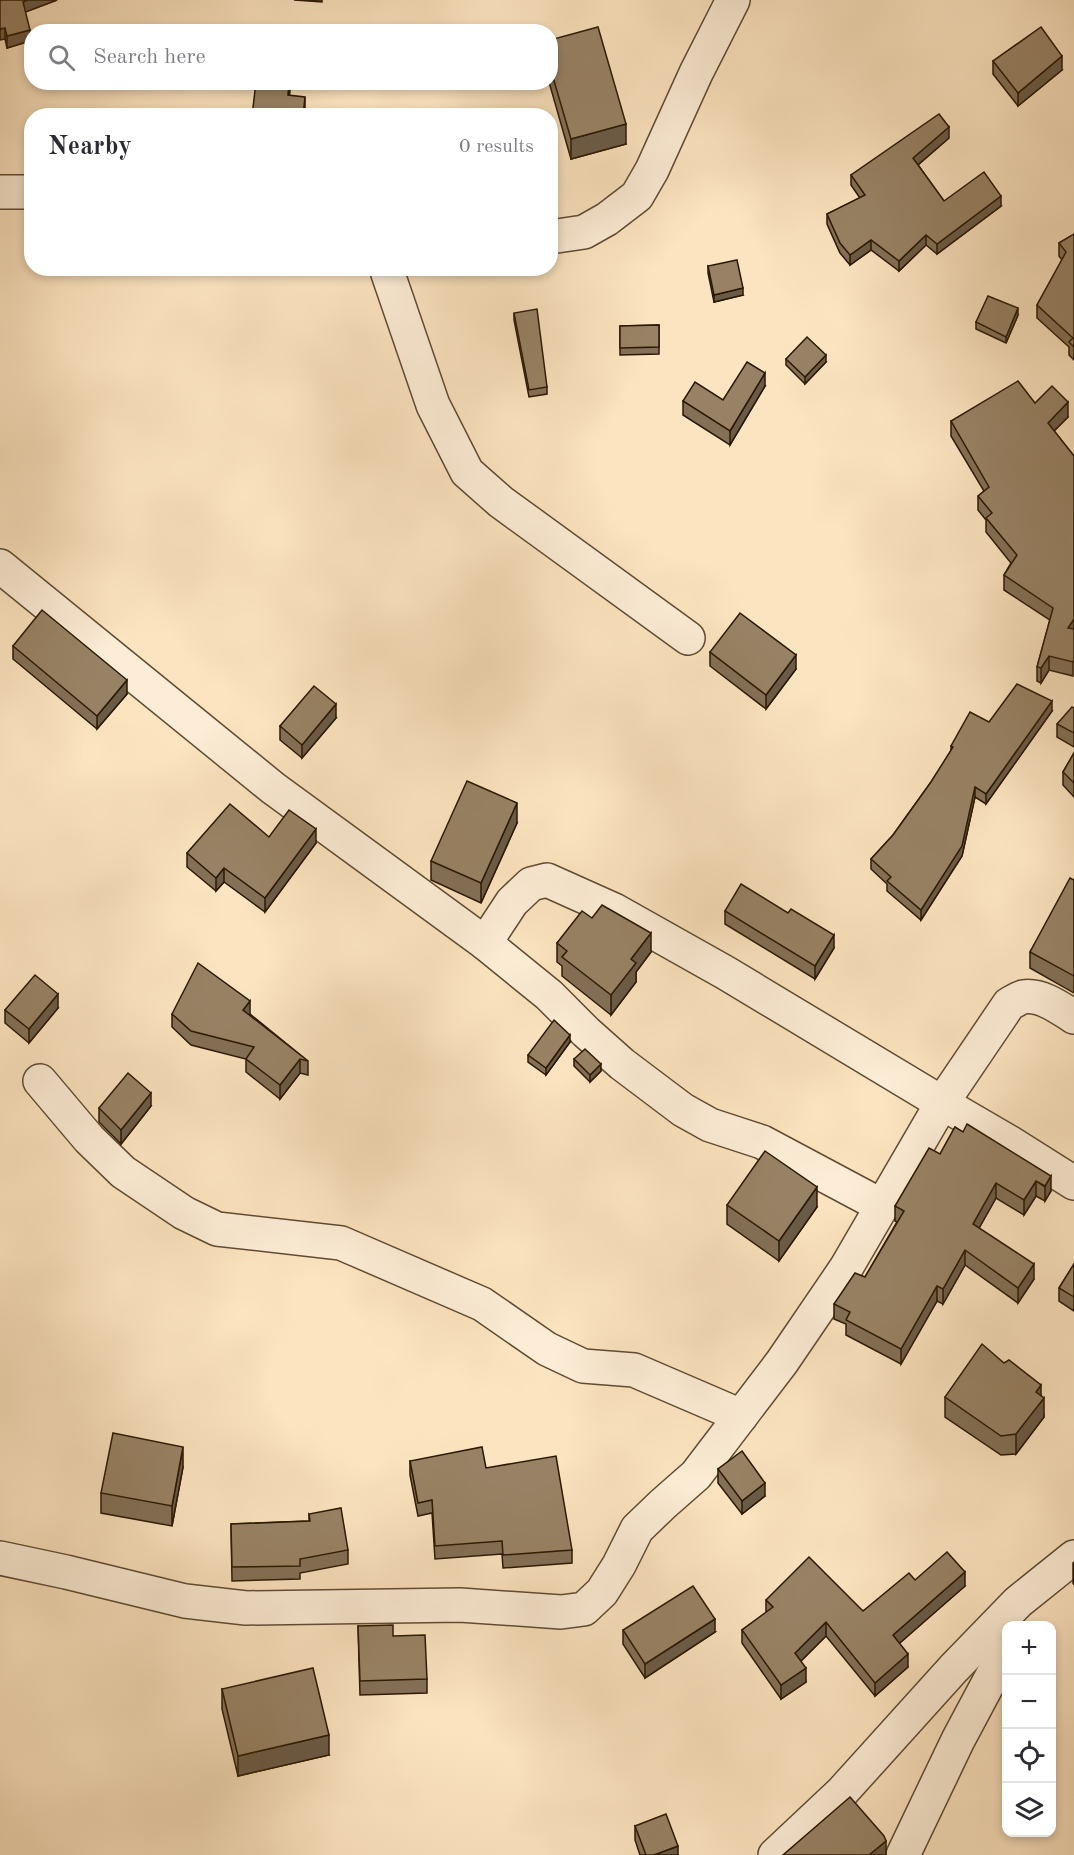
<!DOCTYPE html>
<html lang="en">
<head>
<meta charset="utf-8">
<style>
	:root { --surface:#fff; --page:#f7f7f7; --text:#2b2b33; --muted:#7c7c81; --line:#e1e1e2 }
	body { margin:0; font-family:"Old Standard TT",serif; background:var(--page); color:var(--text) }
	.controls { position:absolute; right:18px; bottom:18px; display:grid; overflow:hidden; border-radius:12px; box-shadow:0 3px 9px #0003 }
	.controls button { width:54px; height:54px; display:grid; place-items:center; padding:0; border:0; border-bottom:2px solid var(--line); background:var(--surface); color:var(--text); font:30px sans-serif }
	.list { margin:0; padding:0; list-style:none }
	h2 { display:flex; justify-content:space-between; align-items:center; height:78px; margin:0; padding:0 24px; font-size:26px }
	h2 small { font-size:20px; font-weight:400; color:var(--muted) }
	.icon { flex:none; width:33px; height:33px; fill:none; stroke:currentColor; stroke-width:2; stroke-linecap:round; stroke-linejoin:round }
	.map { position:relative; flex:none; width:1074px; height:1855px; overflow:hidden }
	.search { position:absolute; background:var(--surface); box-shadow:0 3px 9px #0003; left:24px; top:24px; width:534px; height:66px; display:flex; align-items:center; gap:15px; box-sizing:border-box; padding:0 21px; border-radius:24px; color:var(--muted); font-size:22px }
	.panel { position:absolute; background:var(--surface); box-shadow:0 3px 9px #0003; left:24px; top:108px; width:534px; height:168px; border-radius:24px }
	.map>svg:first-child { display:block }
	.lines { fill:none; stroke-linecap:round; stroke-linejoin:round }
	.street-casing { stroke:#5f4b32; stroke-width:36 }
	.street { stroke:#fdedd6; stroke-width:33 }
	.wall { fill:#837057; stroke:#2b1802; stroke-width:1.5 }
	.shaded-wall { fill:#6a5b47; stroke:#2b1802; stroke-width:1.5 }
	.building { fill:#988265; stroke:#2b1802; stroke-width:1.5 }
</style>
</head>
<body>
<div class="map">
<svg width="1074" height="1855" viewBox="0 0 1074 1855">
	<rect width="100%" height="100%" fill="#fce4c0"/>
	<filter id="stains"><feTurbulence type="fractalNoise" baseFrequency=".00333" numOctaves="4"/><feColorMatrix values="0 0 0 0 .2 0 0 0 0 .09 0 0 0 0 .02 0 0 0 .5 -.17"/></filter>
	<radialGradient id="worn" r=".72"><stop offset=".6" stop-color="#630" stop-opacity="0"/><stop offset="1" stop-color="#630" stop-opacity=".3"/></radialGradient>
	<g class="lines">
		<g class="street-casing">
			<g id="street">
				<polyline points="0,192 32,192"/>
				<polyline points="550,237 584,232 607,219 637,196 652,170 696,73 733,0"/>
				<polyline points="386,268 433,405 467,472 501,502 688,638"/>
				<polyline points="0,566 273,788 485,943 549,995 586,1032 622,1064 683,1110 710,1125 762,1142 882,1206"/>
				<path d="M1074,1017c-14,-9 -33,-23 -51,-20 -4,1 -10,5 -14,7l-67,99 67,39 65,41"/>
				<polyline points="40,1081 89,1139 123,1172 184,1213 217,1229 341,1243 482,1304 547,1349 583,1366 634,1370 741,1416"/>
				<polyline points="0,1558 66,1572 185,1601 246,1608 460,1605 561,1612 584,1609 602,1592 619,1565 637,1529 663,1504 696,1475 782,1362 846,1268 942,1103 726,973 614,910 547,880 531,884 512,902 485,943"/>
				<polyline points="775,1855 842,1792 954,1668 1018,1602 1074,1557"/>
				<polyline points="903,1855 958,1740 1006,1650"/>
			</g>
		</g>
		<use href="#street" class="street"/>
	</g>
	<g class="wall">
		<polygon points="0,0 57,0 25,12 30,41 7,48 5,39"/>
		<polygon points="294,0 322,0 322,2"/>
		<polygon points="550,40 626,144 571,159 549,82 550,82"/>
		<polygon points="993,61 1062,70 1018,106 993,74"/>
		<polygon points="949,138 918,165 944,201 1001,206 937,254 926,245 899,271 871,250 850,265 840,253 827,224 827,214 860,198 851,185 851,175"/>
		<polygon points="1074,234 1074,360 1069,355 1069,347 1037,318 1037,305 1062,260 1059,256 1059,243"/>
		<polygon points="708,266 743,295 714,302 708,273"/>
		<polygon points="514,313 547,387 547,394 529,397 514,320"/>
		<polygon points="1018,315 1006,343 976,329 976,322"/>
		<polygon points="659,325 659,354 620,355 620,326"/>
		<polygon points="786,359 826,362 805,384 786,365"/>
		<polygon points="765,386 730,445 683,415 683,401 723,400"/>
		<polygon points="1035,403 1068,417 1054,431 1074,456 1073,676 1049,670 1041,683 1037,681 1037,667 1050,620 1004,590 1004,575 1011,563 986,532 986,520 978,510 978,496 984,491 951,436 951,421"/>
		<polygon points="13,646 127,694 97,729 13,659"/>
		<polygon points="710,652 796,669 766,709 710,666"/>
		<polygon points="1074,708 1074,747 1057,737 1057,724"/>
		<polygon points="1052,711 986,804 975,797 962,856 921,920 887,891 887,884 871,869 871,859 893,835 931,782 951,751 951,746 989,722"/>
		<polygon points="336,718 302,758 280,740 280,726"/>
		<polygon points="1074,753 1074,797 1063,785 1063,772"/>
		<polygon points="517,823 481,903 431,880 431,861"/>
		<polygon points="269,837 316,843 265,912 224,882 216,891 187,867 187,853"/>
		<polygon points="1074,880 1074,993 1030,968 1030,952"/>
		<polygon points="725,911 834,948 815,979 725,924"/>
		<polygon points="592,918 651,952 636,972 636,982 611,1015 562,976 562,966 557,962 557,943"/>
		<polygon points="58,1008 29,1043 5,1023 5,1010"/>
		<polygon points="172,1014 250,1014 308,1061 308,1075 300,1073 280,1099 246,1072 246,1059 191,1045 172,1027"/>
		<polygon points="570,1042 546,1075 528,1062 528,1055"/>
		<polygon points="574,1059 601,1071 590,1082 574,1066"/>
		<polygon points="151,1106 121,1144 99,1122 99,1108"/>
		<polygon points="955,1127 1051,1191 1045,1201 1036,1196 1024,1215 996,1198 979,1228 1034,1279 1018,1303 965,1265 943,1304 937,1301 901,1364 846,1335 846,1324 834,1319 834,1304 865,1277 897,1222 895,1221 895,1206 940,1154"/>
		<polygon points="727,1205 817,1207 779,1261 727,1224"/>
		<polygon points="1074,1264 1074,1311 1059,1301 1059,1288"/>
		<polygon points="1041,1395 1044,1417 1016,1454 1001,1455 945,1417 945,1397"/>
		<polygon points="410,1461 486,1468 572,1550 572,1563 503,1568 502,1554 435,1559 432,1513 418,1516 410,1475"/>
		<polygon points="183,1467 172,1526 101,1513 101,1493"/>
		<polygon points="718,1469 765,1496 742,1514 718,1483"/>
		<polygon points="309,1514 348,1550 348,1564 300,1573 300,1579 232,1581 231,1524 309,1521"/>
		<polygon points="1074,1562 1074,1585 1073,1583 1073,1563"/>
		<polygon points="915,1580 965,1586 899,1643 908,1667 875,1696 826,1636 801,1661 806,1682 781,1699 742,1643 742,1630 766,1613 766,1600 863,1611"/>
		<polygon points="358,1626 393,1636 427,1679 427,1693 360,1695"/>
		<polygon points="623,1630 715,1632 645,1678 623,1644"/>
		<polygon points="222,1689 329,1755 238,1776 222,1709"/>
		<polygon points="635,1826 678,1855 640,1855 635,1840"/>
	</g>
	<g class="shaded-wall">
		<polygon points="27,0 57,0 23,13 23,2"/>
		<polygon points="5,28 5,39 0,40 0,29"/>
		<polygon points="30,30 30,41 7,48 7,36"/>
		<polygon points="1062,56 1062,70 1018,106 1018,93"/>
		<polygon points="289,82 291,82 288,109 288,95"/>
		<polygon points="305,97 305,116 303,116"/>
		<polygon points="626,124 626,144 571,159 571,139"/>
		<polygon points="949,127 949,138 913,169 913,158"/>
		<polygon points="1001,196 1001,206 937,254 937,244"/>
		<polygon points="926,235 926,245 899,271 899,261"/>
		<polygon points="871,240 871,250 850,265 850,255"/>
		<polygon points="743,288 743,295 714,302 714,295"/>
		<polygon points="1018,308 1018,315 1006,343 1006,337"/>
		<polygon points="826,355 826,362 805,384 805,377"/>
		<polygon points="765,373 765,386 730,445 730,431"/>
		<polygon points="1068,402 1068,417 1048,437 1048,423"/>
		<polygon points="1074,619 1074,633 1068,628"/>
		<polygon points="796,655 796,669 766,709 766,695"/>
		<polygon points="1049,656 1049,670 1041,683 1041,668"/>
		<polygon points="127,680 127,694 97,729 97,716"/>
		<polygon points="1052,701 1052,711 986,804 986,794"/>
		<polygon points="336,704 336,718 302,758 302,745"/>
		<polygon points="975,787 975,797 962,856 921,920 921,910"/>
		<polygon points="517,803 517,823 481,903 481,883"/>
		<polygon points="316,829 316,843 265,912 265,898"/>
		<polygon points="224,868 224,882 216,891 216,878"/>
		<polygon points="651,933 651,952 636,972 636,982 611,1015 611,995 631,959"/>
		<polygon points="834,935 834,948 815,979 815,966"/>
		<polygon points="58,994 58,1008 29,1043 29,1029"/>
		<polygon points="250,1001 250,1014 243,1023 243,1010"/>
		<polygon points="570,1035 570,1042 546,1075 546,1068"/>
		<polygon points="300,1059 300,1073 280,1099 280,1085"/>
		<polygon points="601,1064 601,1071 590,1082 590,1075"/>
		<polygon points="151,1093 151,1106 121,1144 121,1130"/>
		<polygon points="1051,1176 1051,1191 1045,1201 1045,1186"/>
		<polygon points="1036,1181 1036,1196 1024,1215 1024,1200"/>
		<polygon points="996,1183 996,1198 973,1239 973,1224"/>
		<polygon points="817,1187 817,1207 779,1261 779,1241"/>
		<polygon points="965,1250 965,1265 943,1304 943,1289"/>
		<polygon points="1034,1264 1034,1279 1018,1303 1018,1288"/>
		<polygon points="937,1286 937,1301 901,1364 901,1349"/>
		<polygon points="1041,1385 1041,1402 1044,1398 1044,1417 1016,1454 1016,1434 1036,1392"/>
		<polygon points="183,1447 183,1467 172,1526 172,1506"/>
		<polygon points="765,1483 765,1496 742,1514 742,1501"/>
		<polygon points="965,1572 965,1586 893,1649 893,1635"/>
		<polygon points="715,1619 715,1632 645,1678 645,1664"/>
		<polygon points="826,1622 826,1636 795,1667 795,1653"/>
		<polygon points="908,1654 908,1667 875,1696 875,1683"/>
		<polygon points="806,1668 806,1682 781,1699 781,1685"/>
		<polygon points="329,1735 329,1755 238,1776 238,1756"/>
		<polygon points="886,1841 886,1855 869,1855"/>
		<polygon points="678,1846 678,1855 654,1855"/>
	</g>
	<g class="building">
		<polygon points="0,0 27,0 23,2 30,30 7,36 5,28 0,29"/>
		<polygon points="598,27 626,124 571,139 550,67 550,40"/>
		<polygon points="1041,27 1062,56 1018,93 993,61"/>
		<polygon points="256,82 289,82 288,95 305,97 303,116 252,116"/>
		<polygon points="197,114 197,116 181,116"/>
		<polygon points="939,114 949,127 913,158 944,201 984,172 1001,196 937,244 926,235 899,261 871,240 850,255 840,243 827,214 865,195 851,175"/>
		<polygon points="1074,234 1074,347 1069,342 1073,338 1037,305 1066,252 1059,243"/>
		<polygon points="737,260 743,288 714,295 708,266"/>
		<polygon points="988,296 1018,308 1006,337 976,322"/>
		<polygon points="537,309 547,387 529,390 514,313"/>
		<polygon points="659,325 659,347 620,348 620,326"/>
		<polygon points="807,337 826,355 805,377 786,359"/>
		<polygon points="747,362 765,373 730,431 683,401 695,382 723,400"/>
		<polygon points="1018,381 1035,403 1052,386 1068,402 1048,423 1074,456 1074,619 1068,628 1074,629 1074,660 1073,662 1049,656 1041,668 1037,667 1053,608 1004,575 1017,555 986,518 992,513 978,496 989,487 951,421"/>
		<polygon points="42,610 127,680 97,716 13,646"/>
		<polygon points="740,613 796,655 766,695 710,652"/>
		<polygon points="1017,684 1052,701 986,794 975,787 962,846 921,910 887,881 891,877 871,859 893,835 931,782 953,747 951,746 970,712 989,722"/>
		<polygon points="314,686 336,704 302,745 280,726"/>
		<polygon points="1072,707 1074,708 1074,733 1057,724"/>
		<polygon points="1074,753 1074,783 1063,772"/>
		<polygon points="467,781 517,803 481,883 431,861"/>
		<polygon points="230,804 269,837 289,810 316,829 265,898 224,868 216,878 187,853"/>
		<polygon points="1070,878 1074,880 1074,976 1030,952"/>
		<polygon points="741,884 788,913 791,909 834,935 815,966 725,911"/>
		<polygon points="602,905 651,933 631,959 636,963 611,995 562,957 567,951 557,943 582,911 592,918"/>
		<polygon points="198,963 250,1001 243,1010 308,1061 300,1059 280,1085 246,1059 254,1047 191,1031 172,1014"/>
		<polygon points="35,975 58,994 29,1029 5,1010"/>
		<polygon points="554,1020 570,1035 546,1068 528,1055"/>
		<polygon points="585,1049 601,1064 590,1075 574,1059"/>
		<polygon points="128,1073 151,1093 121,1130 99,1108"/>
		<polygon points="967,1124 1051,1176 1045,1186 1036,1181 1024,1200 996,1183 973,1224 1034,1264 1018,1288 965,1250 943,1289 937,1286 901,1349 846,1320 850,1312 834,1304 855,1273 865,1277 904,1211 895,1206 929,1148 940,1154 955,1127 963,1132"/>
		<polygon points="765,1151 817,1187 779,1241 727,1205"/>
		<polygon points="1074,1264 1074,1297 1059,1288"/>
		<polygon points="982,1344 1004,1363 1009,1360 1041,1385 1036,1392 1044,1398 1016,1434 1001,1436 945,1397"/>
		<polygon points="113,1433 183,1447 172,1506 101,1493"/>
		<polygon points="482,1447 486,1468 556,1456 572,1550 503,1555 502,1541 435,1546 432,1500 418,1503 410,1461"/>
		<polygon points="742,1451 765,1483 742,1501 718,1469"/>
		<polygon points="341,1508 348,1550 300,1559 300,1566 232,1567 231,1524 310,1521 309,1514"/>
		<polygon points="947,1552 965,1572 893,1635 908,1654 875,1683 826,1622 795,1653 806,1668 781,1685 742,1630 773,1607 766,1600 809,1557 863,1611 909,1573 915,1580"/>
		<polygon points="693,1586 715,1619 645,1664 623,1630"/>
		<polygon points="393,1625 393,1636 425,1635 427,1679 360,1681 358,1626"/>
		<polygon points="313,1668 329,1735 238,1756 222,1689"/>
		<polygon points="850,1797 884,1836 886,1841 869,1855 783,1855"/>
		<polygon points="666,1814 678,1846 654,1855 646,1855 635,1826"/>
	</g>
	<rect width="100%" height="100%" filter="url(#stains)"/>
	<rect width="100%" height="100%" fill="url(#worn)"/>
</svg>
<div class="controls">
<button>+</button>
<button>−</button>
<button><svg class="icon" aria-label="locate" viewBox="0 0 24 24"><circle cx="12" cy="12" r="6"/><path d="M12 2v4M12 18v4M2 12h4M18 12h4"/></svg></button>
<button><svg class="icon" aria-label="layers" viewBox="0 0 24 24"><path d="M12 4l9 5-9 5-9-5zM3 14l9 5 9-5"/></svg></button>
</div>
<div class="search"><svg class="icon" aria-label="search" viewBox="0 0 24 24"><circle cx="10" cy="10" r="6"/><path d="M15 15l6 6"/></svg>Search here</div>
<section class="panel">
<h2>Nearby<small>0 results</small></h2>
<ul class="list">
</ul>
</section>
</div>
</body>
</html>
